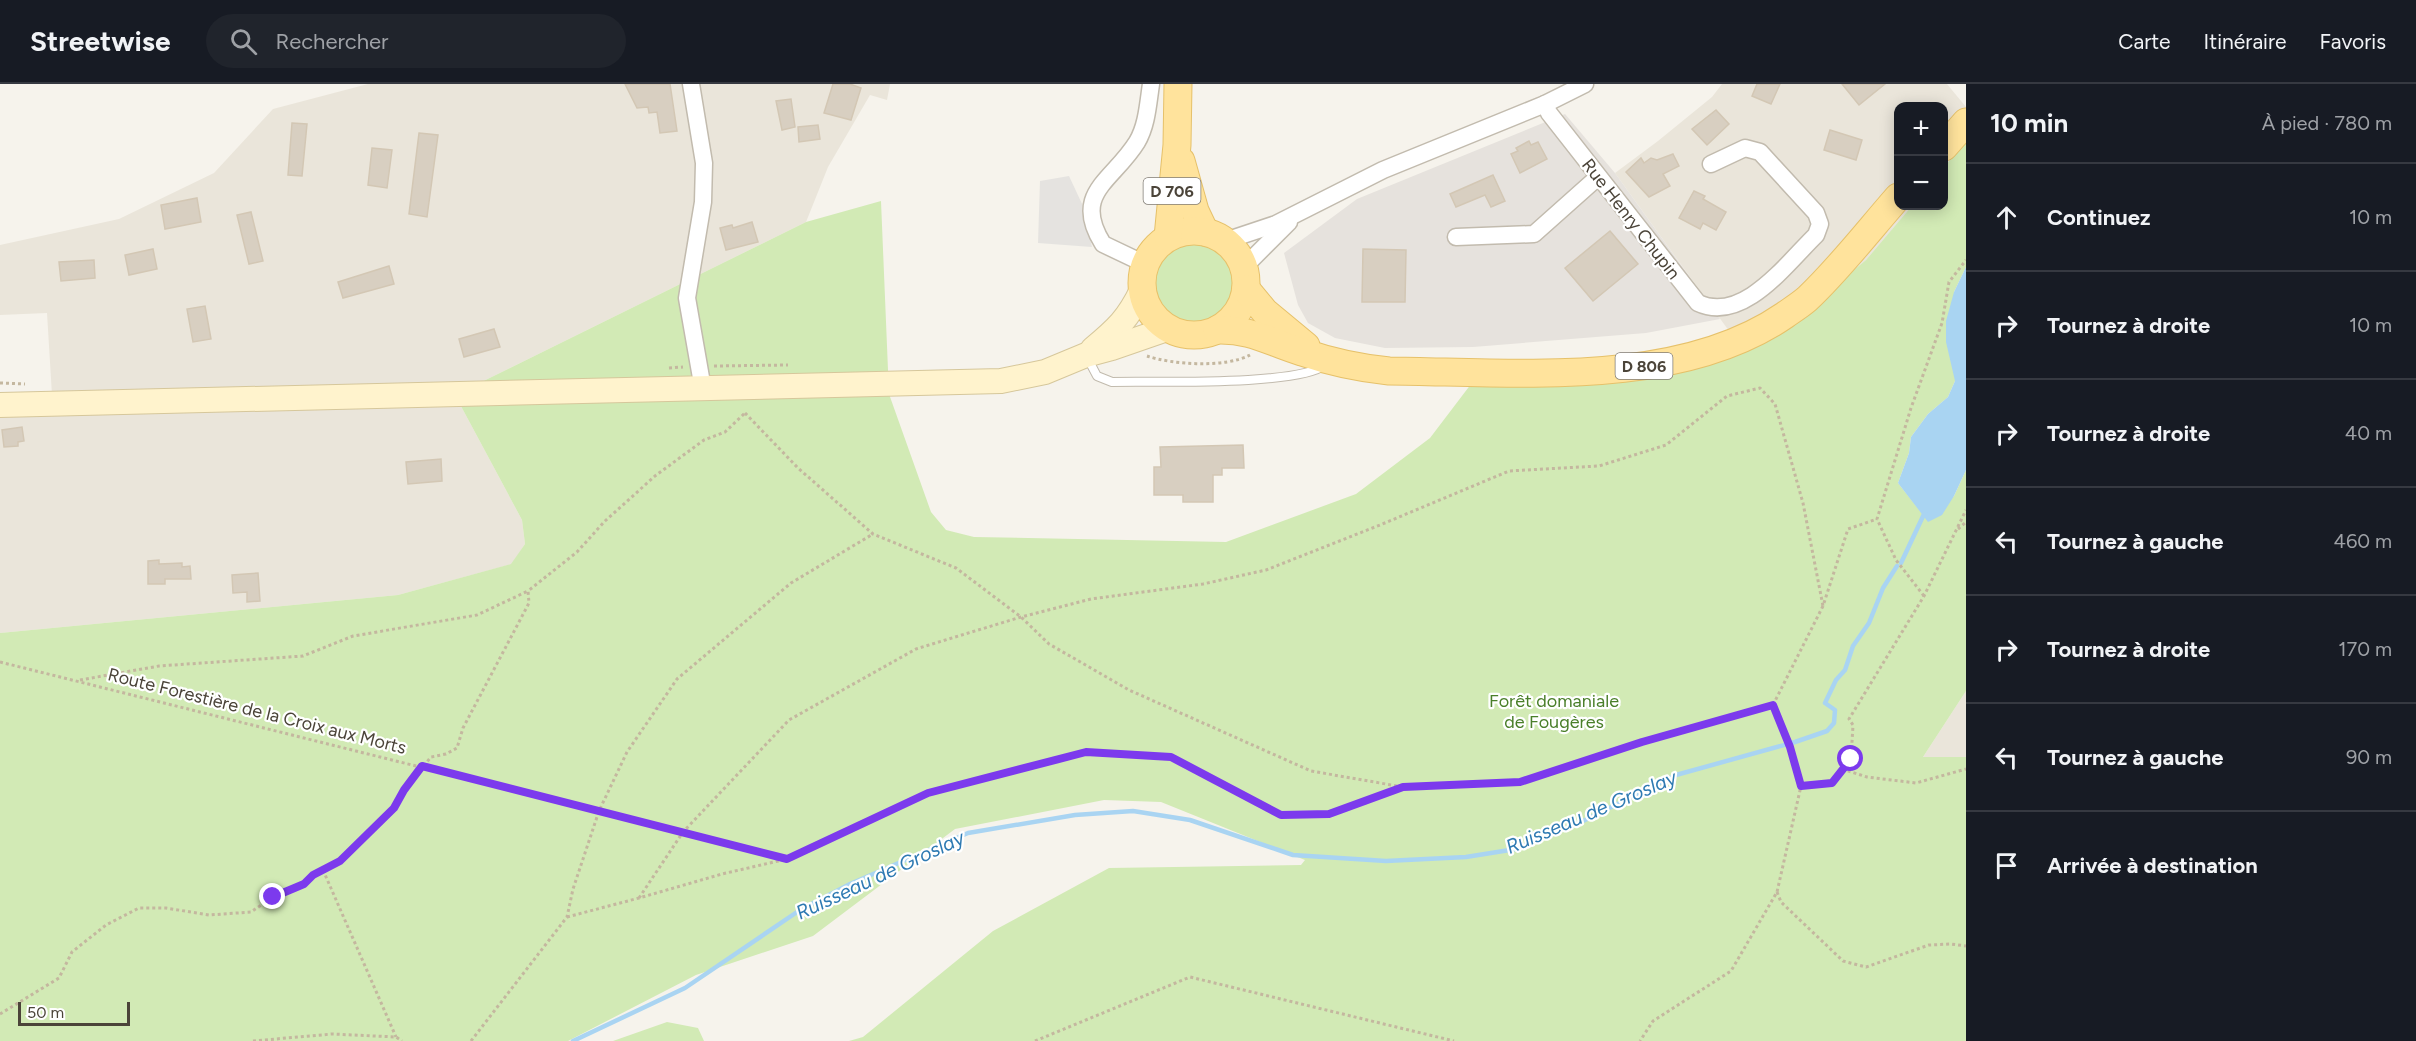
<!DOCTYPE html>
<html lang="fr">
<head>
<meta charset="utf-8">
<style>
	:root { --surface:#171b24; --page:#20242c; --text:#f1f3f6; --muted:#9ea1a6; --line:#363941 }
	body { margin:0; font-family:Figtree,sans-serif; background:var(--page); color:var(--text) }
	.controls { position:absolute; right:18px; top:18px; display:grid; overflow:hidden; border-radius:12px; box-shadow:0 3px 15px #0003 }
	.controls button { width:54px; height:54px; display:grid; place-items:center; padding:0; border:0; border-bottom:2px solid var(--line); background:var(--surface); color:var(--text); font:30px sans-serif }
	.scale { position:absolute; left:18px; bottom:15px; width:112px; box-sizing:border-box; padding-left:6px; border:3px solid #4b4439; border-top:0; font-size:16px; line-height:21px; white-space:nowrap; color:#4b4439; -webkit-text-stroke:4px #fff; paint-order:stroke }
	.stop { position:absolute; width:18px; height:18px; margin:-14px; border:4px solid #7c3aed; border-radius:50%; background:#fff }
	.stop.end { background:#7c3aed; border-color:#fff; box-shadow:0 2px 6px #0008 }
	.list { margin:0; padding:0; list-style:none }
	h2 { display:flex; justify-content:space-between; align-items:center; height:78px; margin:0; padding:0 24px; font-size:26px }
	h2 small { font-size:20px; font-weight:400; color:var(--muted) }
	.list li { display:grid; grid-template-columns:39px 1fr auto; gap:18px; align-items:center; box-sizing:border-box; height:108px; padding:0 24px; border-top:2px solid var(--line) }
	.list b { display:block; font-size:22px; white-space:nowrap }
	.list em { font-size:20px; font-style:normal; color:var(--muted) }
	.icon { flex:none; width:33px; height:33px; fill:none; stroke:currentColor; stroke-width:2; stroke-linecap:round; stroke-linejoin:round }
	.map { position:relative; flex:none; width:1966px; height:957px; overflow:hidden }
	header { display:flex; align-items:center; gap:36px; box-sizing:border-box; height:84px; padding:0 30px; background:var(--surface); border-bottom:2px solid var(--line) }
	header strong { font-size:28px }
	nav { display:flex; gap:33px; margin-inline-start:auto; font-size:21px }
	.search { width:420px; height:54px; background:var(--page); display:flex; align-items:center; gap:15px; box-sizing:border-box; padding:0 21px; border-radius:33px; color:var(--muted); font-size:22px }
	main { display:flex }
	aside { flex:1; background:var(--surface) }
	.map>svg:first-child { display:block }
	.residential { fill:#eae5da }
	.industrial { fill:#e6e2dd }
	.green { fill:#d2eab5 }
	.parking { fill:#e5e3e0 }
	.water { fill:#a9d4f2 }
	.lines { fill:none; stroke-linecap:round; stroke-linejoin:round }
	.stream { stroke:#a9d4f2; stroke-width:4.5 }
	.building { fill:#d8cfc1; stroke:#d3c7b4; stroke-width:1.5 }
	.lane-casing { stroke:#c2bbae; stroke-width:10 }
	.street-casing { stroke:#c2bbae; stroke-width:19 }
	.secondary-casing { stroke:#d6c79b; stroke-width:26 }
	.primary-casing { stroke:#e6c16a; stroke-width:29 }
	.path { stroke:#c4b79f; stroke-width:3; stroke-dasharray:3 3; stroke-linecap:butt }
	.lane { stroke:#fff; stroke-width:8 }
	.street { stroke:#fff; stroke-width:16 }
	.secondary { stroke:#fff3cd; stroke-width:24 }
	.primary { stroke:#ffe39c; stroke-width:27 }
	.route { stroke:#7c3aed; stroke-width:8 }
	.labels { text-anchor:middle; stroke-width:4.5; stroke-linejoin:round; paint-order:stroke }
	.shield { fill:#fff; stroke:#817c74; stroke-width:1.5 }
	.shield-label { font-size:16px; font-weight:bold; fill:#4b4439 }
	.street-label { font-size:18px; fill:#4b4439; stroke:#fff }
	.park-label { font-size:18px; fill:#4a7f2a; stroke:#fff }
	.water-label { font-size:20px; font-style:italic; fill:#2e7ab2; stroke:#fff }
</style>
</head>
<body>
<header>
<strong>Streetwise</strong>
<div class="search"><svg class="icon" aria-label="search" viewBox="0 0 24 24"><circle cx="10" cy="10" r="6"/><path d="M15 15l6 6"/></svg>Rechercher</div>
<nav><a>Carte</a><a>Itinéraire</a><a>Favoris</a></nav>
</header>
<main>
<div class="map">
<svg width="1966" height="957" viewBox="0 0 1966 957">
	<rect width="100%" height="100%" fill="#f6f3ec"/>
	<g class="residential">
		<polygon points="368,0 890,0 887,16 870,11 828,83 806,138 455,311 522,436 525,460 512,480 398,511 0,549 0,311 52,311 47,229 0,231 0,161 119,135 214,89 273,25"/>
		<polygon points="1722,0 1947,0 1966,23 1966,58 1944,85 1944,22 1898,22 1898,122 1913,122 1866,176 1779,248 1742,265 1615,89 1658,57 1712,13"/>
		<polygon points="1966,607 1966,673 1923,673"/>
	</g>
	<polygon class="industrial" points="1565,30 1615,89 1720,235 1646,249 1473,263 1385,264 1335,254 1308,239 1298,221 1284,169 1357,115"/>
	<g class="green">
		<polygon points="1966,57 1966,183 1954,208 1955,297 1948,313 1928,330 1911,353 1909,369 1898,399 1928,437 1954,412 1966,386 1966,607 1923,673 1966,673 1966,957 849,957 863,953 993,847 1109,784 1301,781 1305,776 1161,718 1104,716 955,745 813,852 696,891 568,957 0,957 0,549 398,511 511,480 525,460 522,436 455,311 806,138 881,117 889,310 931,428 946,446 974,453 1226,458 1356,410 1430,354 1484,283 1697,285 1779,248 1866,176 1912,122 1944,122 1944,83"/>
		<circle cx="1194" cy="199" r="42"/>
		<polygon points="667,938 698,944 704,957 613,957"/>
	</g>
	<polygon class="parking" points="1069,92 1083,122 1092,163 1038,159 1040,97"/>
	<polygon class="water" points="1966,183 1966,386 1954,412 1942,431 1928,438 1898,399 1909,369 1911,353 1928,330 1948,313 1955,297 1946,258 1946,237 1954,208"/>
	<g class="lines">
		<g class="stream">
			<polyline points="1901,479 1925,428"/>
			<polyline points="573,957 685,904 800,826 850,800 968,749 1075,731 1133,727 1190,736 1293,771 1386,777 1466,773 1516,765 1581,738 1676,691 1795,658 1827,647 1834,639 1835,626 1825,619 1836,596 1845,586 1853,562 1869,539 1883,504 1897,482"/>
		</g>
	</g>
	<g class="building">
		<polygon points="625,0 670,0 677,47 660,49 657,28 649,29 648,23 637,24"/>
		<polygon points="833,0 850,0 861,4 851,36 824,29"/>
		<polygon points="1757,0 1780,0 1771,20 1752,12"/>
		<polygon points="1842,0 1885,0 1859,21"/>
		<polygon points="791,15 795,43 782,46 776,17"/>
		<polygon points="1716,26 1729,40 1707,61 1692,45"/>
		<polygon points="292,39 307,40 302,92 288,91"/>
		<polygon points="818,41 820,55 799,58 798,43"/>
		<polygon points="1830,46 1862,56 1856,76 1824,66"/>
		<polygon points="419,49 438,51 427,133 409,130"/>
		<polygon points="1529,57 1531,61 1538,58 1547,75 1520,89 1511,70 1518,67 1516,64"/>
		<polygon points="372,64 392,66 387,104 368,101"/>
		<polygon points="1673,70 1679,82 1663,90 1670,102 1649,113 1626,88 1641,74 1644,79 1651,74 1657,76"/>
		<polygon points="1493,91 1505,117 1491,123 1485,111 1456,123 1450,110"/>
		<polygon points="1694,107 1705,112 1703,115 1726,128 1716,146 1703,139 1700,145 1679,134"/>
		<polygon points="197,114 201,138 165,145 161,121"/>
		<polygon points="251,128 263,177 249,180 237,131"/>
		<polygon points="752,138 758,158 726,166 720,144 732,141 733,144"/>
		<polygon points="1610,147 1638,180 1593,217 1565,184"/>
		<polygon points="153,165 157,185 129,191 125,171"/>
		<polygon points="1363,165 1406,166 1405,218 1362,218"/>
		<polygon points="94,176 95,194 61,197 59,178"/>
		<polygon points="389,182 394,200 343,214 338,198"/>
		<polygon points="205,222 211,255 193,258 187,225"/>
		<polygon points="494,245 500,263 464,273 459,255"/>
		<polygon points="22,343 24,357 18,358 18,362 4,363 2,346"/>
		<polygon points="1243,361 1244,384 1222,384 1222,391 1213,391 1213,418 1183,418 1183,411 1154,411 1154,383 1161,383 1160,363"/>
		<polygon points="441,375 442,397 408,400 406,378"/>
		<polygon points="159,476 159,480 182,479 182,483 190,482 191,495 165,495 165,500 148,500 148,477"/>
		<polygon points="258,489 260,517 247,518 247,508 233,509 232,491"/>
	</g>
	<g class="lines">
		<g class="lane-casing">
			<path id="lane" d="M1087,273l10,19 15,6c43,-1 185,4 213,-17"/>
		</g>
		<g class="street-casing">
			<g id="street">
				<polyline points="691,0 704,79 703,118 687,214 703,305"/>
				<polyline points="1545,20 1585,0"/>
				<polyline points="1456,153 1534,150 1598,93"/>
				<path d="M1225,157l51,-17 107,-54 162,-66 4,9 149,190c45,21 88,-39 118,-68l4,-11 -4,-11 -56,-61 -15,-4 -34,16"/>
				<path d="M1145,180l-42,-20c-32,-51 10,-63 34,-102 10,-17 11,-38 14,-58"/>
				<polyline points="1244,183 1289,138"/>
			</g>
		</g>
		<g class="secondary-casing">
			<g id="secondary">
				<path d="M1093,265c24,-20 35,-30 49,-59"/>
				<polyline points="0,321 1001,297 1045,288 1086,271 1112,264 1167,245"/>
			</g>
		</g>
		<g class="primary-casing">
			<g id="primary">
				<polyline points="1944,63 1966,38"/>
				<polyline points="1181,77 1195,127 1205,148"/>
				<circle cx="1194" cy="199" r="52"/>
				<polyline points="1168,153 1177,61 1178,0"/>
				<polyline points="1246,205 1265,228 1306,262"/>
				<path d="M1217,246c35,-1 52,12 85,22 29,10 57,16 87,19 125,1 289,18 396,-56 7,-5 15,-10 22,-16 32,-30 62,-69 91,-102"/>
			</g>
		</g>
		<g class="path">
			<path d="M1147,272c27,9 78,12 103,-1"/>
			<polyline points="714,282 788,281"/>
			<polyline points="669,284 683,283"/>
			<polyline points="0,299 25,300"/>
			<polyline points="745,329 798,384 873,450 956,484 1021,533 1049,560 1129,606 1311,687 1403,703 1520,698 1642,658 1773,621 1790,663 1801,702 1777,808 1731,887 1653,937 1640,957"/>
			<polyline points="1958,445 1966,438"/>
			<polyline points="1924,512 1896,476 1877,435 1911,324 1942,239 1949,198 1966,176"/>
			<polyline points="0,578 784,774"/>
			<polyline points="80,596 159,582 303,572 353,552 477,531 528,507"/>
			<polyline points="1773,621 1823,522 1848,445 1877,435"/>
			<polyline points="1842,685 1867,693 1916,699 1966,685"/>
			<polyline points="1801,702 1832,699 1851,675 1853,641 1849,635 1924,512 1966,426"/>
			<polyline points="323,786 396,953"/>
			<polyline points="1777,808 1781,818 1843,877 1866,883 1929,861 1951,860 1966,862"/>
			<polyline points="639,814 683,748 789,636 916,565 1021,533 1091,515 1203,500 1266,486 1380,441 1509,387 1599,382 1666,361 1727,312 1760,304 1775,320 1803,419 1823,522"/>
			<polyline points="567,833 639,814 722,790 787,775 929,709 1086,668 1171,673 1230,702 1281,731 1329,730 1401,703"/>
			<polyline points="0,930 59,894 72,868 106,841 139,824 166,824 209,831 251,828 273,813 304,800 313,791 340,777 394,724 404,706 431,673 446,670 457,664 463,644 529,519 528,507 577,468 605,437 655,392 704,356 725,348 745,329"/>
			<polyline points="253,957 332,950 396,953 402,957"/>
			<polyline points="471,957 567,833 573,805 599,727 627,668 677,595 791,499 873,450"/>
			<polyline points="1035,957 1190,893 1454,957"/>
		</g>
		<use href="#lane" class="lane"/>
		<use href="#street" class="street"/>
		<use href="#secondary" class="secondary"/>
		<use href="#primary" class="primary"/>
	</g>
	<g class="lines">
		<polyline class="route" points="273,813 304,800 313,791 340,777 394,724 404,706 422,682 787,775 928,709 1086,668 1171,673 1281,731 1329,730 1403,703 1520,698 1642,658 1773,621 1790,663 1801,702 1832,699 1851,675"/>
	</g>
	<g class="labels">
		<g class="shield">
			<rect x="1143.5" y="94" width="57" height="26" rx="4.5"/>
			<rect x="1615.5" y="269" width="57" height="26" rx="4.5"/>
		</g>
		<g class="shield-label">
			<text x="1172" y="113">D 706</text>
			<text x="1644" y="288">D 806</text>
		</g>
		<g class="street-label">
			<text transform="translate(1631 135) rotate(52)" y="6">Rue Henry Chupin</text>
			<text transform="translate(257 627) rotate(14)" y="6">Route Forestière de la Croix aux Morts</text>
		</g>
		<g class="park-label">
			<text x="1554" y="623">Forêt domaniale<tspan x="1554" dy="21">de Fougères</tspan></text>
		</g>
		<g class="water-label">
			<text transform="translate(1591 728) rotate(-23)" y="7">Ruisseau de Groslay</text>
			<text transform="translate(880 791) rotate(-25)" y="7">Ruisseau de Groslay</text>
		</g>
	</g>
</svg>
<div class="controls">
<button>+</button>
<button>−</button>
</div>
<div class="scale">50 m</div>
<div class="stop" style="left:1851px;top:675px"></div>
<div class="stop end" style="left:273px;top:813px"></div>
</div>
<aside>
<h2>10 min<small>À pied · 780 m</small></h2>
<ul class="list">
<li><svg class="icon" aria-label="ahead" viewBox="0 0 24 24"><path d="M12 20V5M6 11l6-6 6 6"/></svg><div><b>Continuez</b></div><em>10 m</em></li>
<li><svg class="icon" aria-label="right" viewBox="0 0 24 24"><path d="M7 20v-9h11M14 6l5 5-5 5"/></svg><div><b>Tournez à droite</b></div><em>10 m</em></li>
<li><svg class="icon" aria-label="right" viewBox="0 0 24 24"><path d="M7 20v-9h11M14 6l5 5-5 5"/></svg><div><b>Tournez à droite</b></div><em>40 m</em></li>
<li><svg class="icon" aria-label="left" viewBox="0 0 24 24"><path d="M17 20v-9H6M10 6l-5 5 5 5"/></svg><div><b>Tournez à gauche</b></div><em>460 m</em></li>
<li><svg class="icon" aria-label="right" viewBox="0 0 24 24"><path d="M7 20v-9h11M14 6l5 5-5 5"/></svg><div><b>Tournez à droite</b></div><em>170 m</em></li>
<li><svg class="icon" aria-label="left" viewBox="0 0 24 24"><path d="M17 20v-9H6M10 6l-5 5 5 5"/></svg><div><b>Tournez à gauche</b></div><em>90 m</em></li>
<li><svg class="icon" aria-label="arrive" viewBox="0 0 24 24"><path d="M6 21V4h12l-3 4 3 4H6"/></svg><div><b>Arrivée à destination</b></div></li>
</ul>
</aside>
</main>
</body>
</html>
